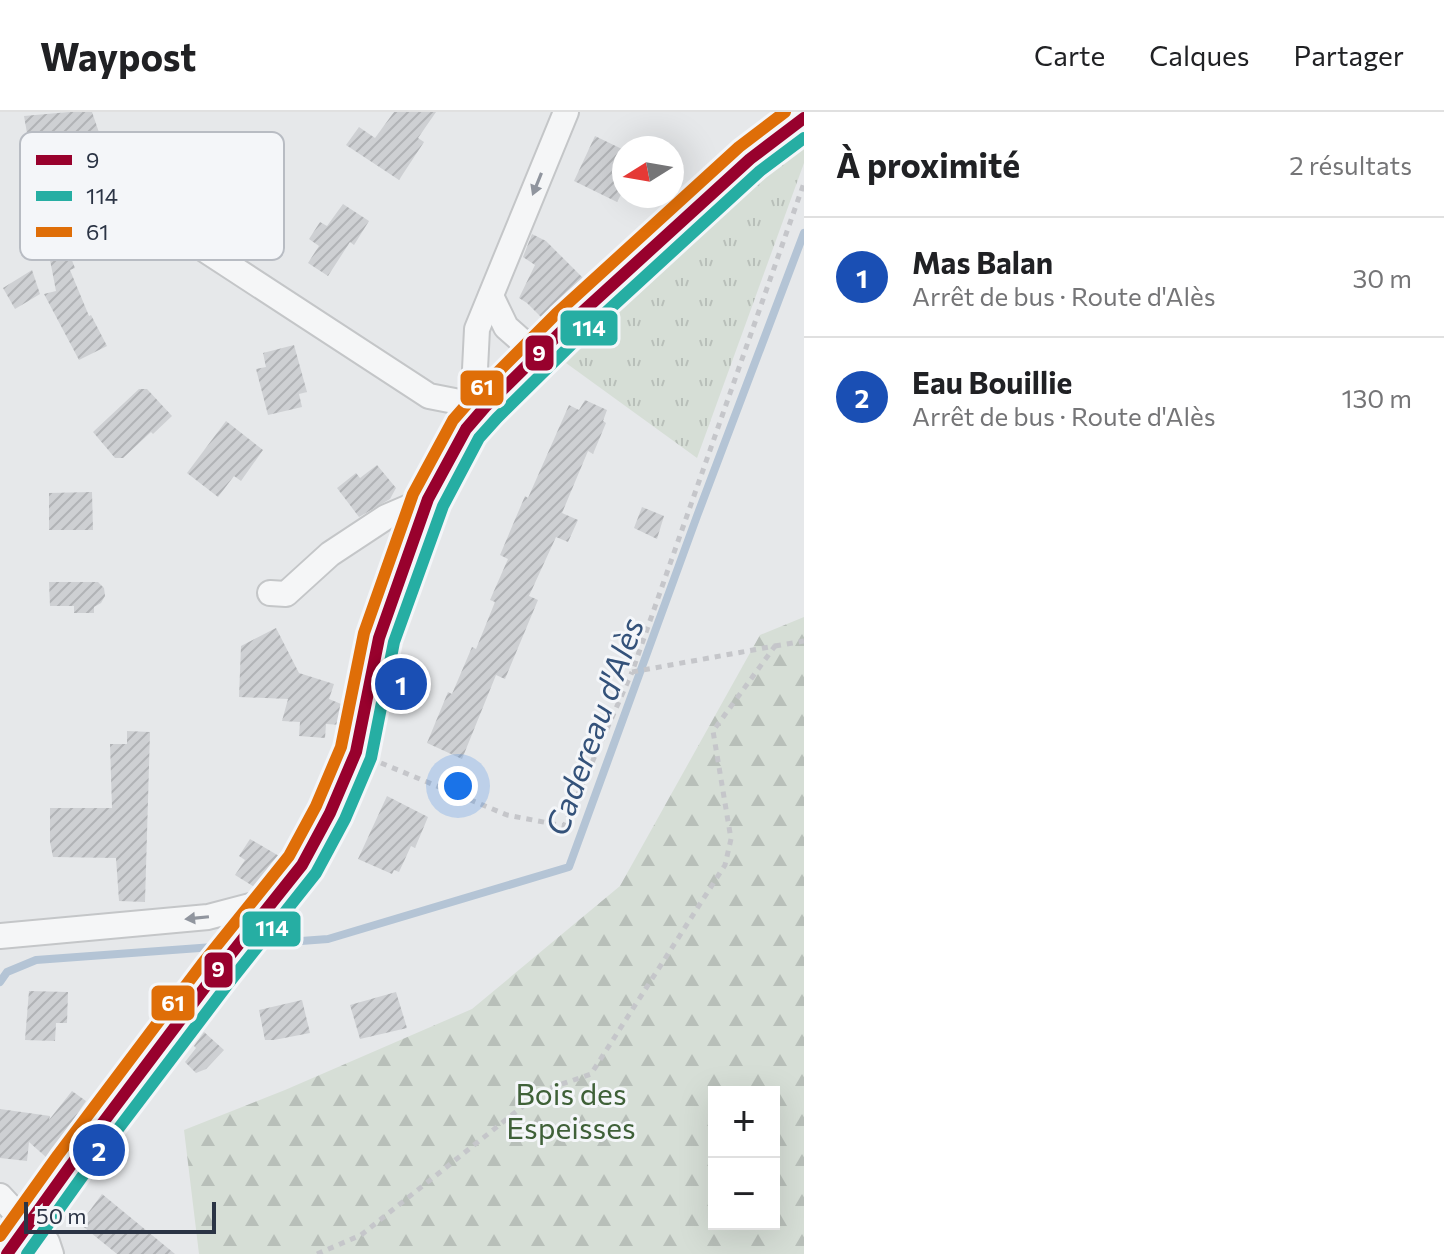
<!DOCTYPE html>
<html lang="fr">
<head>
<meta charset="utf-8">
<style>
	:root { --surface:#fff; --page:#f2f2f2; --text:#202124; --muted:#757577; --line:#e0e0e0; --accent:#111827 }
	body { margin:0; font-family:Commissioner,sans-serif; background:var(--page); color:var(--text) }
	.controls { position:absolute; right:24px; bottom:24px; display:grid; overflow:hidden; border-radius:0px; box-shadow:0 8px 32px #0002 }
	.controls button { width:72px; height:72px; display:grid; place-items:center; padding:0; border:0; border-bottom:2px solid var(--line); background:var(--surface); color:var(--text); font:40px sans-serif }
	.compass { position:absolute; left:612px; top:24px; width:72px; height:72px; border-radius:50%; background:var(--surface); box-shadow:0 8px 32px #0002; rotate:259deg }
	.scale { position:absolute; left:24px; bottom:20px; width:192px; box-sizing:border-box; padding-left:8px; border:4px solid #2b3445; border-top:0; font-size:22px; line-height:28px; white-space:nowrap; color:#2b3445; -webkit-text-stroke:6px #f4f6f9; paint-order:stroke }
	.you { position:absolute; left:458px; top:674px; width:28px; height:28px; margin:-20px; border:6px solid #fff; border-radius:50%; background:#1a73e8; box-shadow:0 0 0 12px #1a73e833 }
	.badge { display:grid; place-items:center; width:52px; height:52px; border-radius:50%; background:var(--accent); color:#fff; font-size:26px; font-weight:700 }
	.pin { position:absolute; translate:-50% -50%; border:4px solid #fff; box-shadow:0 2px 8px #0006 }
	.list { margin:0; padding:0; list-style:none }
	h2 { display:flex; justify-content:space-between; align-items:center; height:104px; margin:0; padding:0 32px; font-size:34px }
	h2 small { font-size:26px; font-weight:400; color:var(--muted) }
	.list li { display:grid; grid-template-columns:52px 1fr auto; gap:24px; align-items:center; box-sizing:border-box; height:120px; padding:0 32px; border-top:2px solid var(--line) }
	.list b { display:block; font-size:30px; white-space:nowrap }
	.list p { margin:0; font-size:26px; white-space:nowrap; color:var(--muted) }
	.list em { font-size:26px; font-style:normal; color:var(--muted) }
	.map { position:relative; flex:none; width:804px; height:1142px; overflow:hidden }
	header { display:flex; align-items:center; gap:48px; box-sizing:border-box; height:112px; padding:0 40px; background:var(--surface); border-bottom:2px solid var(--line) }
	header strong { font-size:38px }
	nav { display:flex; gap:44px; margin-inline-start:auto; font-size:28px }
	main { display:flex }
	aside { flex:1; background:var(--surface) }
	.map>svg:first-child { display:block }
	.grass { fill:url(#grass-tufts) }
	.forest { fill:url(#forest-firs); fill-rule:evenodd }
	.lines { fill:none; stroke-linecap:round; stroke-linejoin:round }
	.stream { stroke:#b4c4d5; stroke-width:8 }
	.building { fill:url(#building-hatch) }
	.minor-casing { stroke:#c4c6c8; stroke-width:28 }
	.major-casing { stroke:#c2c5c8; stroke-width:36 }
	.path { stroke:#c5c6ca; stroke-width:5; stroke-dasharray:6 6; stroke-linecap:butt }
	.minor { stroke:#f5f6f7; stroke-width:24 }
	.major { stroke:#f8f8f8; stroke-width:32 }
	.bus-1-casing { stroke:#f4f6f9; stroke-width:18 }
	.bus-2-casing { stroke:#f4f6f9; stroke-width:18 }
	.bus-3-casing { stroke:#f4f6f9; stroke-width:18 }
	.bus-1 { stroke:#98012d; stroke-width:12 }
	.bus-2 { stroke:#26aea3; stroke-width:12 }
	.bus-3 { stroke:#df6e08; stroke-width:12 }
	.oneway { fill:#90959e }
	.labels { text-anchor:middle; stroke-width:6; stroke-linejoin:round; paint-order:stroke }
	.park-label { font-size:30px; fill:#3f6138; stroke:#f4f6f9 }
	.water-label { font-size:32px; font-style:italic; fill:#34527a; stroke:#f4f6f9 }
	.key { fill:#f4f6f9; stroke:#b8bcc3; stroke-width:2 }
	.key-label { font-size:22px; fill:#2b3445 }
	.line-badge { stroke:#f4f6f9; stroke-width:3 }
	.badge-label { font-size:22px; text-anchor:middle; font-weight:bold; fill:#fff }
</style>
</head>
<body>
<header>
<strong>Waypost</strong>
<nav><a>Carte</a><a>Calques</a><a>Partager</a></nav>
</header>
<main>
<div class="map">
<svg width="804" height="1142" viewBox="0 0 804 1142">
	<defs>
		<pattern id="grass-tufts" width="24" height="20" patternUnits="userSpaceOnUse" patternTransform="scale(2)"><rect width="24" height="20" fill="#d6ded6"/><path d="M3 7l-1-3M5 7V3M7 7l1-3M15 17l-1-3M17 17v-4M19 17l1-3" fill="none" stroke="#b8bfb9"/></pattern>
		<pattern id="forest-firs" width="22" height="20" patternUnits="userSpaceOnUse" patternTransform="scale(2)"><rect width="22" height="20" fill="#d6ded6"/><path d="M5 1l3.5 6h-7zM16 11l3.5 6h-7z" fill="#b8bfb9"/></pattern>
		<pattern id="building-hatch" width="6" height="6" patternUnits="userSpaceOnUse" patternTransform="scale(2)"><rect width="6" height="6" fill="#ced0d3"/><path d="M-1 1l2-2M0 6l6-6M5 7l2-2" fill="none" stroke="#b1b3b6"/></pattern>
	</defs>
	<rect width="100%" height="100%" fill="#e6e8ea"/>
	<polygon class="grass" points="804,33 804,51 697,346 566,251 792,34"/>
	<path class="forest" d="M804,505v637h-605l-15,-124 101,-40 187,-81 148,-123 140,-251zM714,980h60v132h-60z"/>
	<g class="lines">
		<g class="stream">
			<polyline points="248,833 328,827 569,755 697,404 804,121"/>
			<polyline points="0,870 7,860 36,848 227,834"/>
		</g>
	</g>
	<g class="building">
		<polygon points="69,0 92,0 106,41 78,52 72,35 30,38 24,4"/>
		<polygon points="394,0 436,0 418,26 424,30 399,68 346,33 359,15 375,26"/>
		<polygon points="231,19 258,46 239,66 242,70 221,93 209,83 203,88 183,69"/>
		<polygon points="595,24 624,38 624,77 617,90 574,69"/>
		<polygon points="343,92 369,109 354,133 350,130 328,164 308,151 319,134 309,127 320,110 327,114"/>
		<polygon points="54,120 60,133 65,131 75,156 70,158 89,204 91,203 107,234 79,248 44,182 56,179 45,122"/>
		<polygon points="532,122 546,129 587,170 545,209 527,191 519,186 535,153 523,145"/>
		<polygon points="32,158 40,182 15,197 3,176"/>
		<polygon points="294,233 307,280 299,282 302,295 268,303 256,257 266,255 263,241"/>
		<polygon points="139,277 147,277 172,304 153,322 151,320 123,346 115,346 93,320"/>
		<polygon points="585,288 607,298 603,309 606,311 593,342 588,339 562,401 578,408 568,430 556,425 529,484 538,488 505,567 496,563 462,647 427,631 448,580 452,582 472,535 476,537 495,490 490,488 508,447 500,443 525,384 528,386 569,293 579,298"/>
		<polygon points="226,309 263,338 241,369 234,364 218,385 187,361"/>
		<polygon points="377,353 396,376 390,387 359,405 337,376 356,361 360,366"/>
		<polygon points="92,380 93,418 49,418 49,381"/>
		<polygon points="642,395 664,404 657,427 634,416"/>
		<polygon points="49,470 98,470 104,476 105,484 101,491 94,495 94,501 74,501 74,494 50,494"/>
		<polygon points="276,516 299,561 334,572 329,587 346,594 342,613 326,612 325,626 299,624 300,610 282,609 288,587 239,585 241,534"/>
		<polygon points="127,619 150,620 145,790 119,789 116,746 53,745 50,730 50,696 112,696 110,632 127,632"/>
		<polygon points="387,684 428,705 415,736 411,734 399,760 394,758 392,762 358,747"/>
		<polygon points="250,727 279,744 256,776 235,763 245,748 239,744"/>
		<polygon points="29,879 68,880 67,911 56,911 55,929 25,928"/>
		<polygon points="396,880 407,916 360,927 350,893"/>
		<polygon points="302,888 310,921 274,928 265,928 259,898"/>
		<polygon points="204,920 224,938 206,957 196,961 185,950 196,936 194,934"/>
		<polygon points="72,979 86,989 47,1046 29,1030 27,1049 0,1046 0,997 50,1004 49,1008"/>
		<polygon points="102,1082 175,1142 117,1142 80,1112"/>
	</g>
	<g class="lines">
		<g class="minor-casing">
			<g id="minor">
				<polyline points="118,93 164,111 429,284 485,295 475,257 477,217 566,0"/>
				<polyline points="491,184 506,215 524,231 552,228"/>
				<polyline points="270,481 286,482 330,442 386,405 428,387"/>
				<polyline points="0,824 208,805 273,788"/>
				<polyline points="0,1084 27,1113 47,1130 51,1142"/>
			</g>
		</g>
		<g class="major-casing">
			<polyline id="major" points="7,1142 71,1053 215,862 302,753 330,701 356,640 379,526 428,387 466,317 485,295 567,214 750,47 804,6"/>
		</g>
		<g class="path">
			<polyline points="775,534 804,529"/>
			<polyline points="381,651 507,703 564,714 632,560"/>
			<polyline points="317,1142 361,1123 542,979 591,962 725,753 731,727 713,619 775,534 632,560 804,71"/>
		</g>
		<use href="#minor" class="minor"/>
		<use href="#major" class="major"/>
		<g class="bus-1-casing">
			<polyline id="bus-1" points="7,1142 71,1053 215,862 302,753 330,701 356,640 379,526 428,387 466,317 485,295 567,214 750,47 804,6"/>
		</g>
		<g class="bus-2-casing">
			<polyline id="bus-2" points="27,1142 84,1062 228,872 316,761 345,707 371,646 394,530 443,394 479,326 497,306 578,226 760,59 804,26"/>
		</g>
		<g class="bus-3-casing">
			<polyline id="bus-3" points="0,1124 58,1043 202,852 289,744 316,694 341,635 364,521 413,382 453,308 474,284 556,202 739,35 785,0"/>
		</g>
		<use href="#bus-1" class="bus-1"/>
		<use href="#bus-2" class="bus-2"/>
		<use href="#bus-3" class="bus-3"/>
	</g>
	<defs><path id="oneway-solid" d="M-6-.8H1V-3.2L6.5 0L1 3.2V.8H-6Z" transform="scale(2)"/></defs>
	<g class="oneway">
		<use href="#oneway-solid" transform="translate(537 72) rotate(112)"/>
		<use href="#oneway-solid" transform="translate(197 806) rotate(174)"/>
	</g>
	<g class="labels">
		<g class="park-label">
			<text x="571" y="993">Bois des<tspan x="571" dy="34">Espeisses</tspan></text>
		</g>
		<g class="water-label">
			<text transform="translate(595 615) rotate(-70)" y="11">Cadereau d'Alès</text>
		</g>
	</g>
	<rect x="20" y="20" width="264" height="128" rx="12" class="key"/>
	<rect x="36" y="43" width="36" height="10" fill="#98012d"/>
	<rect x="36" y="79" width="36" height="10" fill="#26aea3"/>
	<rect x="36" y="115" width="36" height="10" fill="#df6e08"/>
	<g class="key-label">
		<text x="86" y="56">9</text>
		<text x="86" y="92">114</text>
		<text x="86" y="128">61</text>
	</g>
	<g class="line-badge">
		<rect x="559" y="197" width="60" height="38" rx="8" fill="#26aea3"/>
		<rect x="524" y="222" width="31" height="38" rx="8" fill="#98012d"/>
		<rect x="459" y="257" width="46" height="38" rx="8" fill="#df6e08"/>
		<rect x="241" y="798" width="61" height="38" rx="8" fill="#26aea3"/>
		<rect x="203" y="839" width="31" height="38" rx="8" fill="#98012d"/>
		<rect x="150" y="872" width="46" height="38" rx="8" fill="#df6e08"/>
	</g>
	<g class="badge-label">
		<text x="589" y="224">114</text>
		<text x="539" y="249">9</text>
		<text x="482" y="283">61</text>
		<text x="272" y="824">114</text>
		<text x="218" y="865">9</text>
		<text x="173" y="899">61</text>
	</g>
</svg>
<div class="controls">
<button>+</button>
<button>−</button>
</div>
<svg class="compass" viewBox="-18 -18 36 36"><path d="M0-13l5 13h-10z" fill="#e53935"/><path d="M0 13l5-13h-10z" fill="#757577"/></svg>
<div class="scale">50 m</div>
<div class="you"></div>
<div class="pin badge" style="left:401px;top:572px;background:#1a4fb4">1</div>
<div class="pin badge" style="left:99px;top:1038px;background:#1a4fb4">2</div>
</div>
<aside>
<h2>À proximité<small>2 résultats</small></h2>
<ul class="list">
<li><span class="badge" style="background:#1a4fb4">1</span><div><b>Mas Balan</b><p>Arrêt de bus · Route d'Alès</p></div><em>30 m</em></li>
<li><span class="badge" style="background:#1a4fb4">2</span><div><b>Eau Bouillie</b><p>Arrêt de bus · Route d'Alès</p></div><em>130 m</em></li>
</ul>
</aside>
</main>
</body>
</html>
